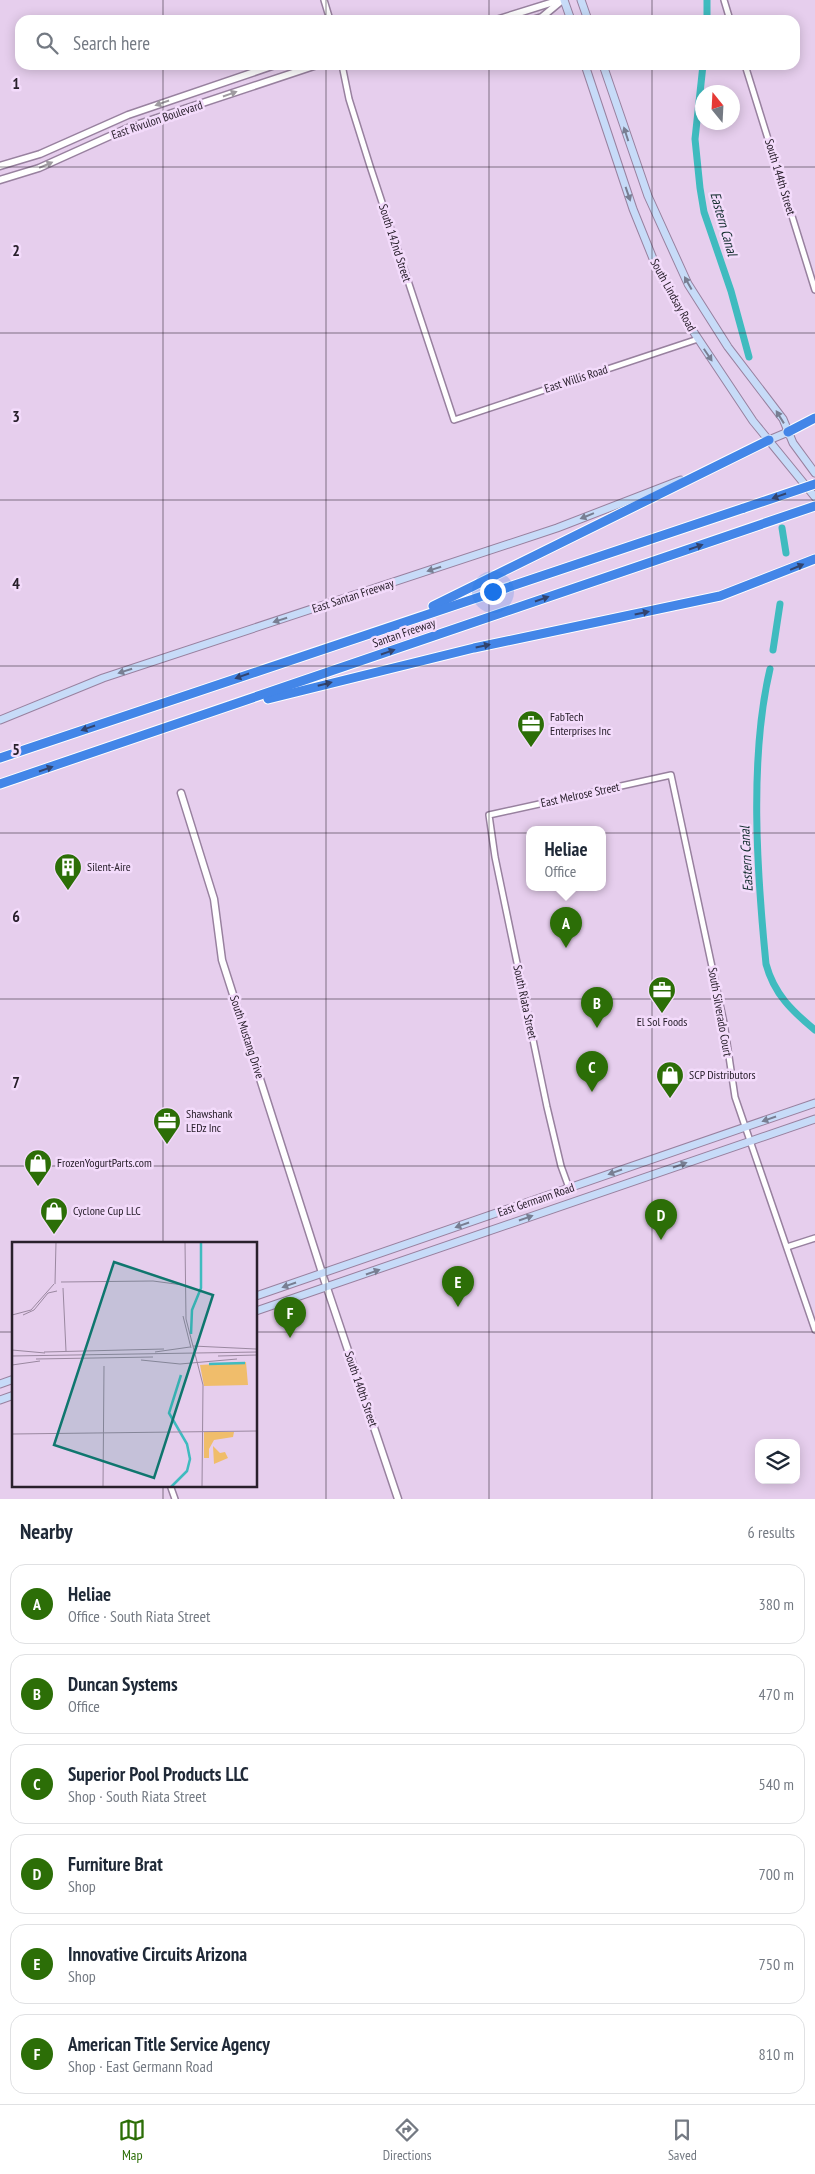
<!DOCTYPE html>
<html lang="en">
<head>
<meta charset="utf-8">
<style>
	:root { --surface:#fff; --page:#f6f6f7; --text:#1f2937; --muted:#747a83; --line:#e0e1e3; --accent:#2c6e07 }
	body { margin:0; font-family:"PT Sans Narrow",sans-serif; background:var(--page); color:var(--text) }
	.controls { position:absolute; right:15px; bottom:15px; display:grid; overflow:hidden; border-radius:10px; box-shadow:0 2px 12px #0003 }
	.controls button { width:45px; height:45px; display:grid; place-items:center; padding:0; border:0; border-bottom:1px solid var(--line); background:var(--surface); color:var(--text); font:25px sans-serif }
	.compass { position:absolute; left:695px; top:85px; width:45px; height:45px; border-radius:50%; background:var(--surface); box-shadow:0 2px 12px #0003; rotate:342deg }
	.you { position:absolute; left:492px; top:591px; width:18px; height:18px; margin:-12px; border:4px solid #fff; border-radius:50%; background:#1a73e8; box-shadow:0 0 0 8px #1a73e833 }
	.badge { display:grid; place-items:center; width:32px; height:32px; border-radius:50%; background:var(--accent); color:#fff; font-size:16px; font-weight:700 }
	.pin { position:absolute; translate:-50% -41px; filter:drop-shadow(0 1px 2px #0008) }
	.pin::after { content:''; position:absolute; top:26px; width:18px; height:15px; background:inherit; clip-path:polygon(0 0,100% 0,50% 100%) }
	.popup { position:absolute; left:526px; top:826px; width:80px; height:65px; box-sizing:border-box; display:grid; place-content:center; border-radius:10px; background:var(--surface); filter:drop-shadow(0 1px 4px #0005); font-size:16px; white-space:nowrap; color:var(--muted) }
	.popup b { font-size:19px; color:var(--text) }
	.popup::after { content:''; position:absolute; left:50%; top:100%; margin-left:-10px; border:10px solid transparent; border-top-color:var(--surface) }
	.list { margin:0; padding:0; list-style:none }
	h2 { display:flex; justify-content:space-between; align-items:center; height:65px; margin:0; padding:0 20px; font-size:21px }
	h2 small { font-size:16px; font-weight:400; color:var(--muted) }
	.list li { display:grid; grid-template-columns:32px 1fr auto; gap:15px; align-items:center; box-sizing:border-box; height:80px; margin:0 10px 10px; padding:0 10px; border:1px solid var(--line); border-radius:15px }
	.list b { display:block; font-size:19px; white-space:nowrap }
	.list p { margin:0; font-size:16px; white-space:nowrap; color:var(--muted) }
	.list em { font-size:16px; font-style:normal; color:var(--muted) }
	.icon { flex:none; width:28px; height:28px; fill:none; stroke:currentColor; stroke-width:2; stroke-linecap:round; stroke-linejoin:round }
	.map { position:relative; flex:none; width:815px; height:1499px; overflow:hidden }
	.search { position:absolute; background:var(--surface); box-shadow:0 2px 12px #0003; left:15px; right:15px; top:15px; height:55px; display:flex; align-items:center; gap:12px; box-sizing:border-box; padding:0 18px; border-radius:15px; color:var(--muted); font-size:19px }
	.sheet { height:605px; background:var(--surface) }
	nav { display:flex; justify-content:space-around; align-items:center; box-sizing:border-box; height:70px; border-top:1px solid var(--line); background:var(--surface); font-size:14px; color:var(--muted) }
	nav a { display:grid; justify-items:center; gap:2px }
	nav .on { color:var(--accent) }
	.map>svg:first-child { display:block }
	.lines { fill:none; stroke-linecap:round; stroke-linejoin:round }
	.canal { stroke:#3fbbbf; stroke-width:7 }
	.minor-casing { stroke:#98819f; stroke-width:8 }
	.tertiary-casing { stroke:#98819f; stroke-width:9 }
	.secondary-casing { stroke:#98819f; stroke-width:9 }
	.motorway-casing { stroke:#fff; stroke-width:11 }
	.minor { stroke:#fff; stroke-width:5 }
	.tertiary { stroke:#fff; stroke-width:6 }
	.secondary { stroke:#c7dbf8; stroke-width:7 }
	.motorway { stroke:#4386e8; stroke-width:9 }
	.motorway-bridge-casing { stroke:#fff; stroke-width:11; stroke-linecap:butt }
	.motorway-bridge { stroke:#4386e8; stroke-width:9 }
	.oneway { fill:#9f9ba0 }
	.oneway2 { fill:#787e92 }
	.oneway3 { fill:#32446e }
	.grid { fill:none; stroke:#29202c; stroke-width:1; stroke-opacity:0.55 }
	.labels { text-anchor:middle; stroke-width:5; stroke-linejoin:round; paint-order:stroke }
	.street-label { font-size:12px; fill:#29202c; stroke:#f3dbfb }
	.poi-label { font-size:12px; fill:#29202c; stroke:#f3dbfb; text-anchor:start }
	.water-label { font-size:14px; font-style:italic; fill:#132e2f; stroke:#f3dbfb }
	.inset-river { fill:none; stroke:#3fbbbf; stroke-width:2.5 }
	.inset-road { fill:none; stroke:#9a88a0; stroke-width:1 }
	.view { fill:#0f766e; fill-opacity:0.15; stroke:#0f766e; stroke-width:2.5 }
	.inset-edge { fill:none; stroke:#29202c; stroke-width:2.5 }
	.grid-label { font-size:16px; text-anchor:middle; font-weight:bold; fill:#29202c; stroke:#f3dbfb; stroke-width:5; stroke-linejoin:round; paint-order:stroke }
</style>
</head>
<body>
<div class="map">
<svg width="815" height="1499" viewBox="0 0 815 1499">
	<rect width="100%" height="100%" fill="#e6ceed"/>
	<g class="lines">
		<g class="canal">
			<polyline points="707,0 707,20"/>
			<polyline points="703,65 695,139 700,188 704,212 731,291 749,357"/>
			<polyline points="782,528 786,553"/>
			<polyline points="773,650 780,604"/>
			<path d="M770,669c-21,89 -13,204 -4,295 8,30 26,47 49,66"/>
		</g>
		<g class="minor-casing">
			<g id="minor">
				<polyline points="324,0 330,20"/>
				<polyline points="724,0 730,20"/>
				<polyline points="342,65 349,99 370,166 454,420 698,339"/>
				<polyline points="745,65 815,290"/>
				<polyline points="569,1188 561,1166 547,1107 495,857 489,815 671,775 724,1023 735,1097 815,1330"/>
				<polyline points="787,1247 815,1238"/>
				<polyline points="170,1485 175,1499"/>
			</g>
		</g>
		<g class="tertiary-casing">
			<g id="tertiary">
				<polyline points="496,20 560,0"/>
				<polyline points="532,20 542,17 560,2"/>
				<polyline points="0,166 40,154 128,115 275,65"/>
				<polyline points="0,180 39,168 130,127 317,65"/>
				<polyline points="181,793 214,899 222,960 324,1279 398,1499"/>
			</g>
		</g>
		<g class="secondary-casing">
			<g id="secondary">
				<polyline points="564,0 571,20"/>
				<polyline points="581,0 588,20"/>
				<polyline points="585,65 633,209 658,271 685,319 753,421 815,497"/>
				<polyline points="603,65 648,196 688,284 728,347 783,419 793,443 815,473"/>
				<polyline points="769,440 788,432"/>
				<polyline points="0,720 103,678 557,528 681,480"/>
				<polyline points="256,1296 815,1103"/>
				<polyline points="256,1311 815,1119"/>
				<polyline points="0,1384 14,1379"/>
				<polyline points="0,1400 14,1395"/>
			</g>
		</g>
		<g class="motorway-casing">
			<g id="motorway">
				<polyline points="788,432 815,418"/>
				<polyline points="433,606 769,440"/>
				<polyline points="268,699 474,648 720,596 815,559"/>
				<polyline points="0,758 744,508"/>
				<polyline points="0,784 815,506"/>
			</g>
		</g>
		<use href="#minor" class="minor"/>
		<use href="#tertiary" class="tertiary"/>
		<use href="#secondary" class="secondary"/>
		<use href="#motorway" class="motorway"/>
		<g class="motorway-bridge-casing">
			<polyline id="motorway-bridge" points="744,508 815,484"/>
		</g>
		<use href="#motorway-bridge" class="motorway-bridge"/>
	</g>
	<defs><path id="oneway-solid" d="M-6-.8H1V-3.2L6.5 0L1 3.2V.8H-6Z" transform="scale(1.25)"/></defs>
	<g class="oneway">
		<use href="#oneway-solid" transform="translate(230 94) rotate(-19)"/>
		<use href="#oneway-solid" transform="translate(162 103) rotate(161)"/>
		<use href="#oneway-solid" transform="translate(46 165) rotate(-23)"/>
	</g>
	<g class="oneway2">
		<use href="#oneway-solid" transform="translate(626 134) rotate(-108)"/>
		<use href="#oneway-solid" transform="translate(628 194) rotate(71)"/>
		<use href="#oneway-solid" transform="translate(688 283) rotate(-119)"/>
		<use href="#oneway-solid" transform="translate(708 355) rotate(56)"/>
		<use href="#oneway-solid" transform="translate(780 417) rotate(-122)"/>
		<use href="#oneway-solid" transform="translate(587 516) rotate(158)"/>
		<use href="#oneway-solid" transform="translate(434 569) rotate(162)"/>
		<use href="#oneway-solid" transform="translate(280 620) rotate(162)"/>
		<use href="#oneway-solid" transform="translate(125 671) rotate(162)"/>
		<use href="#oneway-solid" transform="translate(769 1119) rotate(161)"/>
		<use href="#oneway-solid" transform="translate(680 1165) rotate(-19)"/>
		<use href="#oneway-solid" transform="translate(615 1172) rotate(161)"/>
		<use href="#oneway-solid" transform="translate(526 1218) rotate(-19)"/>
		<use href="#oneway-solid" transform="translate(462 1225) rotate(161)"/>
		<use href="#oneway-solid" transform="translate(373 1272) rotate(-19)"/>
		<use href="#oneway-solid" transform="translate(289 1285) rotate(161)"/>
	</g>
	<g class="oneway3">
		<use href="#oneway-solid" transform="translate(779 496) rotate(161)"/>
		<use href="#oneway-solid" transform="translate(696 547) rotate(-19)"/>
		<use href="#oneway-solid" transform="translate(797 567) rotate(-23)"/>
		<use href="#oneway-solid" transform="translate(542 599) rotate(-19)"/>
		<use href="#oneway-solid" transform="translate(642 613) rotate(-12)"/>
		<use href="#oneway-solid" transform="translate(483 646) rotate(-12)"/>
		<use href="#oneway-solid" transform="translate(388 652) rotate(-19)"/>
		<use href="#oneway-solid" transform="translate(242 676) rotate(161)"/>
		<use href="#oneway-solid" transform="translate(325 684) rotate(-14)"/>
		<use href="#oneway-solid" transform="translate(88 728) rotate(161)"/>
		<use href="#oneway-solid" transform="translate(46 769) rotate(-19)"/>
	</g>
	<path class="grid" d="M163,0v20M326,0v20M489,0v20M652,0v20M163,65v1178M326,65v1434M489,65v1434M652,65v1434M0,167h815M0,333h815M0,500h815M0,666h815M0,833h815M0,999h815M0,1166h815M0,1332h14M256,1332h559M163,1485v14"/>
	<defs>
		<g id="office-pin" transform="scale(1.4375)"><path d="M0 17L-7.5 6A9.5 9.5 0 1 1 7.5 6Z" fill="#2c6e07" stroke="#f3dbfb"/><path d="M-6-3h4V-5.5h4V-3h4V5H-6ZM-1-4.5V-3h2v-1.5ZM-6 0V1H6V0Z" fill="#fff"/></g>
		<g id="building-pin" transform="scale(1.4375)"><path d="M0 17L-7.5 6A9.5 9.5 0 1 1 7.5 6Z" fill="#2c6e07" stroke="#f3dbfb"/><path d="M-4-6H4V6H1V3H-1V6H-4ZM-2.5-4.3h1.7v1.8h-1.7ZM.8-4.3h1.7v1.8H.8ZM-2.5-1h1.7V.8h-1.7ZM.8-1h1.7V.8H.8Z" fill="#fff"/></g>
		<g id="shop-pin" transform="scale(1.4375)"><path d="M0 17L-7.5 6A9.5 9.5 0 1 1 7.5 6Z" fill="#2c6e07" stroke="#f3dbfb"/><path d="M-5-2.5h2.3a2.7 3.5 0 0 1 5.4 0H5L5.5 6h-11ZM-1.5-2.5h3a1.5 2.3 0 0 0-3 0Z" fill="#fff"/></g>
	</defs>
	<g fill-rule="evenodd">
		<use href="#office-pin" x="531" y="724"/>
		<use href="#building-pin" x="68" y="867"/>
		<use href="#office-pin" x="662" y="990"/>
		<use href="#shop-pin" x="670" y="1075"/>
		<use href="#office-pin" x="167" y="1121"/>
		<use href="#shop-pin" x="38" y="1163"/>
		<use href="#shop-pin" x="54" y="1211"/>
	</g>
	<g class="labels">
		<g class="street-label">
			<text transform="translate(157 120) rotate(-19)" y="4">East Rivulon Boulevard</text>
			<text transform="translate(780 177) rotate(73)" y="4">South 144th Street</text>
			<text transform="translate(395 243) rotate(72)" y="4">South 142nd Street</text>
			<text transform="translate(673 295) rotate(61)" y="4">South Lindsay Road</text>
			<text transform="translate(576 379) rotate(-18)" y="4">East Willis Road</text>
			<text transform="translate(353 596) rotate(-18)" y="4">East Santan Freeway</text>
			<text transform="translate(404 633) rotate(-19)" y="4">Santan Freeway</text>
			<text transform="translate(580 795) rotate(-12)" y="4">East Melrose Street</text>
			<text transform="translate(525 1002) rotate(78)" y="4">South Riata Street</text>
			<text transform="translate(720 1012) rotate(80)" y="4">South Silverado Court</text>
			<text transform="translate(247 1037) rotate(72)" y="4">South Mustang Drive</text>
			<text transform="translate(536 1200) rotate(-19)" y="4">East Germann Road</text>
			<text transform="translate(361 1389) rotate(71)" y="4">South 140th Street</text>
		</g>
		<g class="poi-label">
			<text x="550" y="721">FabTech<tspan x="550" dy="14">Enterprises Inc</tspan></text>
			<text x="87" y="871">Silent-Aire</text>
			<text x="662" y="1026" text-anchor="middle">El Sol Foods</text>
			<text x="689" y="1079">SCP Distributors</text>
			<text x="186" y="1118">Shawshank<tspan x="186" dy="14">LEDz Inc</tspan></text>
			<text x="57" y="1167">FrozenYogurtParts.com</text>
			<text x="73" y="1215">Cyclone Cup LLC</text>
		</g>
		<g class="water-label">
			<text transform="translate(724 224) rotate(74)" y="5">Eastern Canal</text>
			<text transform="translate(746 859) rotate(-93)" y="5">Eastern Canal</text>
		</g>
	</g>
	<g transform="translate(12 1242)">
		<rect width="245" height="245" fill="#e6ceed"/>
		<path d="M234,120l2,23 -44,1 -4,-21zM192,190h30l-1,5 -19,3 -5,9v9h-5zM201,204l7,7 5,-1 3,6 -14,6z" fill="#f0bd6b"/>
		<path class="inset-river" d="M179,92l1,-24 9,-22v-46M197,122l36,-1M159,245l16,-16 3,-12 -3,-15 -18,-31 12,-38"/>
		<path class="inset-road" d="M173,0l1,77 17,66 -1,102M49,40l92,-1 30,4M43,42l1,-42M51,46l3,63M0,73l19,-5 23,-26M11,73l11,-5 14,-17 9,-2M171,74l8,32M181,104l63,3M0,108l33,3M32,110l120,-3M143,110l35,-5M0,114l245,-4M206,114l39,-1M24,117l117,-2M129,118l39,4 57,-5M0,123l28,-4M0,192l245,-3M91,245l1,-121"/>
		<path class="view" d="M102,20l99,33 -59,183 -100,-33z"/>
		<rect width="245" height="245" class="inset-edge"/>
	</g>
	<g class="grid-label">
		<text x="16" y="89">1</text>
		<text x="16" y="256">2</text>
		<text x="16" y="422">3</text>
		<text x="16" y="589">4</text>
		<text x="16" y="755">5</text>
		<text x="16" y="922">6</text>
		<text x="16" y="1088">7</text>
	</g>
</svg>
<div class="controls">
<button><svg class="icon" aria-label="layers" viewBox="0 0 24 24"><path d="M12 4l9 5-9 5-9-5zM3 14l9 5 9-5"/></svg></button>
</div>
<svg class="compass" viewBox="-18 -18 36 36"><path d="M0-13l5 13h-10z" fill="#e53935"/><path d="M0 13l5-13h-10z" fill="#747a83"/></svg>
<div class="you"></div>
<div class="pin badge" style="left:566px;top:948px">A</div>
<div class="popup"><b>Heliae</b>Office</div>
<div class="pin badge" style="left:597px;top:1028px">B</div>
<div class="pin badge" style="left:592px;top:1092px">C</div>
<div class="pin badge" style="left:661px;top:1240px">D</div>
<div class="pin badge" style="left:458px;top:1307px">E</div>
<div class="pin badge" style="left:290px;top:1338px">F</div>
<div class="search"><svg class="icon" aria-label="search" viewBox="0 0 24 24"><circle cx="10" cy="10" r="6"/><path d="M15 15l6 6"/></svg>Search here</div>
</div>
<section class="sheet">
<h2>Nearby<small>6 results</small></h2>
<ul class="list">
<li><span class="badge">A</span><div><b>Heliae</b><p>Office · South Riata Street</p></div><em>380 m</em></li>
<li><span class="badge">B</span><div><b>Duncan Systems</b><p>Office</p></div><em>470 m</em></li>
<li><span class="badge">C</span><div><b>Superior Pool Products LLC</b><p>Shop · South Riata Street</p></div><em>540 m</em></li>
<li><span class="badge">D</span><div><b>Furniture Brat</b><p>Shop</p></div><em>700 m</em></li>
<li><span class="badge">E</span><div><b>Innovative Circuits Arizona</b><p>Shop</p></div><em>750 m</em></li>
<li><span class="badge">F</span><div><b>American Title Service Agency</b><p>Shop · East Germann Road</p></div><em>810 m</em></li>
</ul>
</section>
<nav>
<a class="on"><svg class="icon" aria-label="map" viewBox="0 0 24 24"><path d="M3 6l6-2 6 2 6-2v14l-6 2-6-2-6 2zM9 4v14M15 6v14"/></svg>Map</a>
<a><svg class="icon" aria-label="directions" viewBox="0 0 24 24"><path d="M12 3l9 9-9 9-9-9zM9 14v-3h6M13 9l2 2-2 2"/></svg>Directions</a>
<a><svg class="icon" aria-label="saved" viewBox="0 0 24 24"><path d="M7 4h10v16l-5-4-5 4z"/></svg>Saved</a>
</nav>
</body>
</html>
